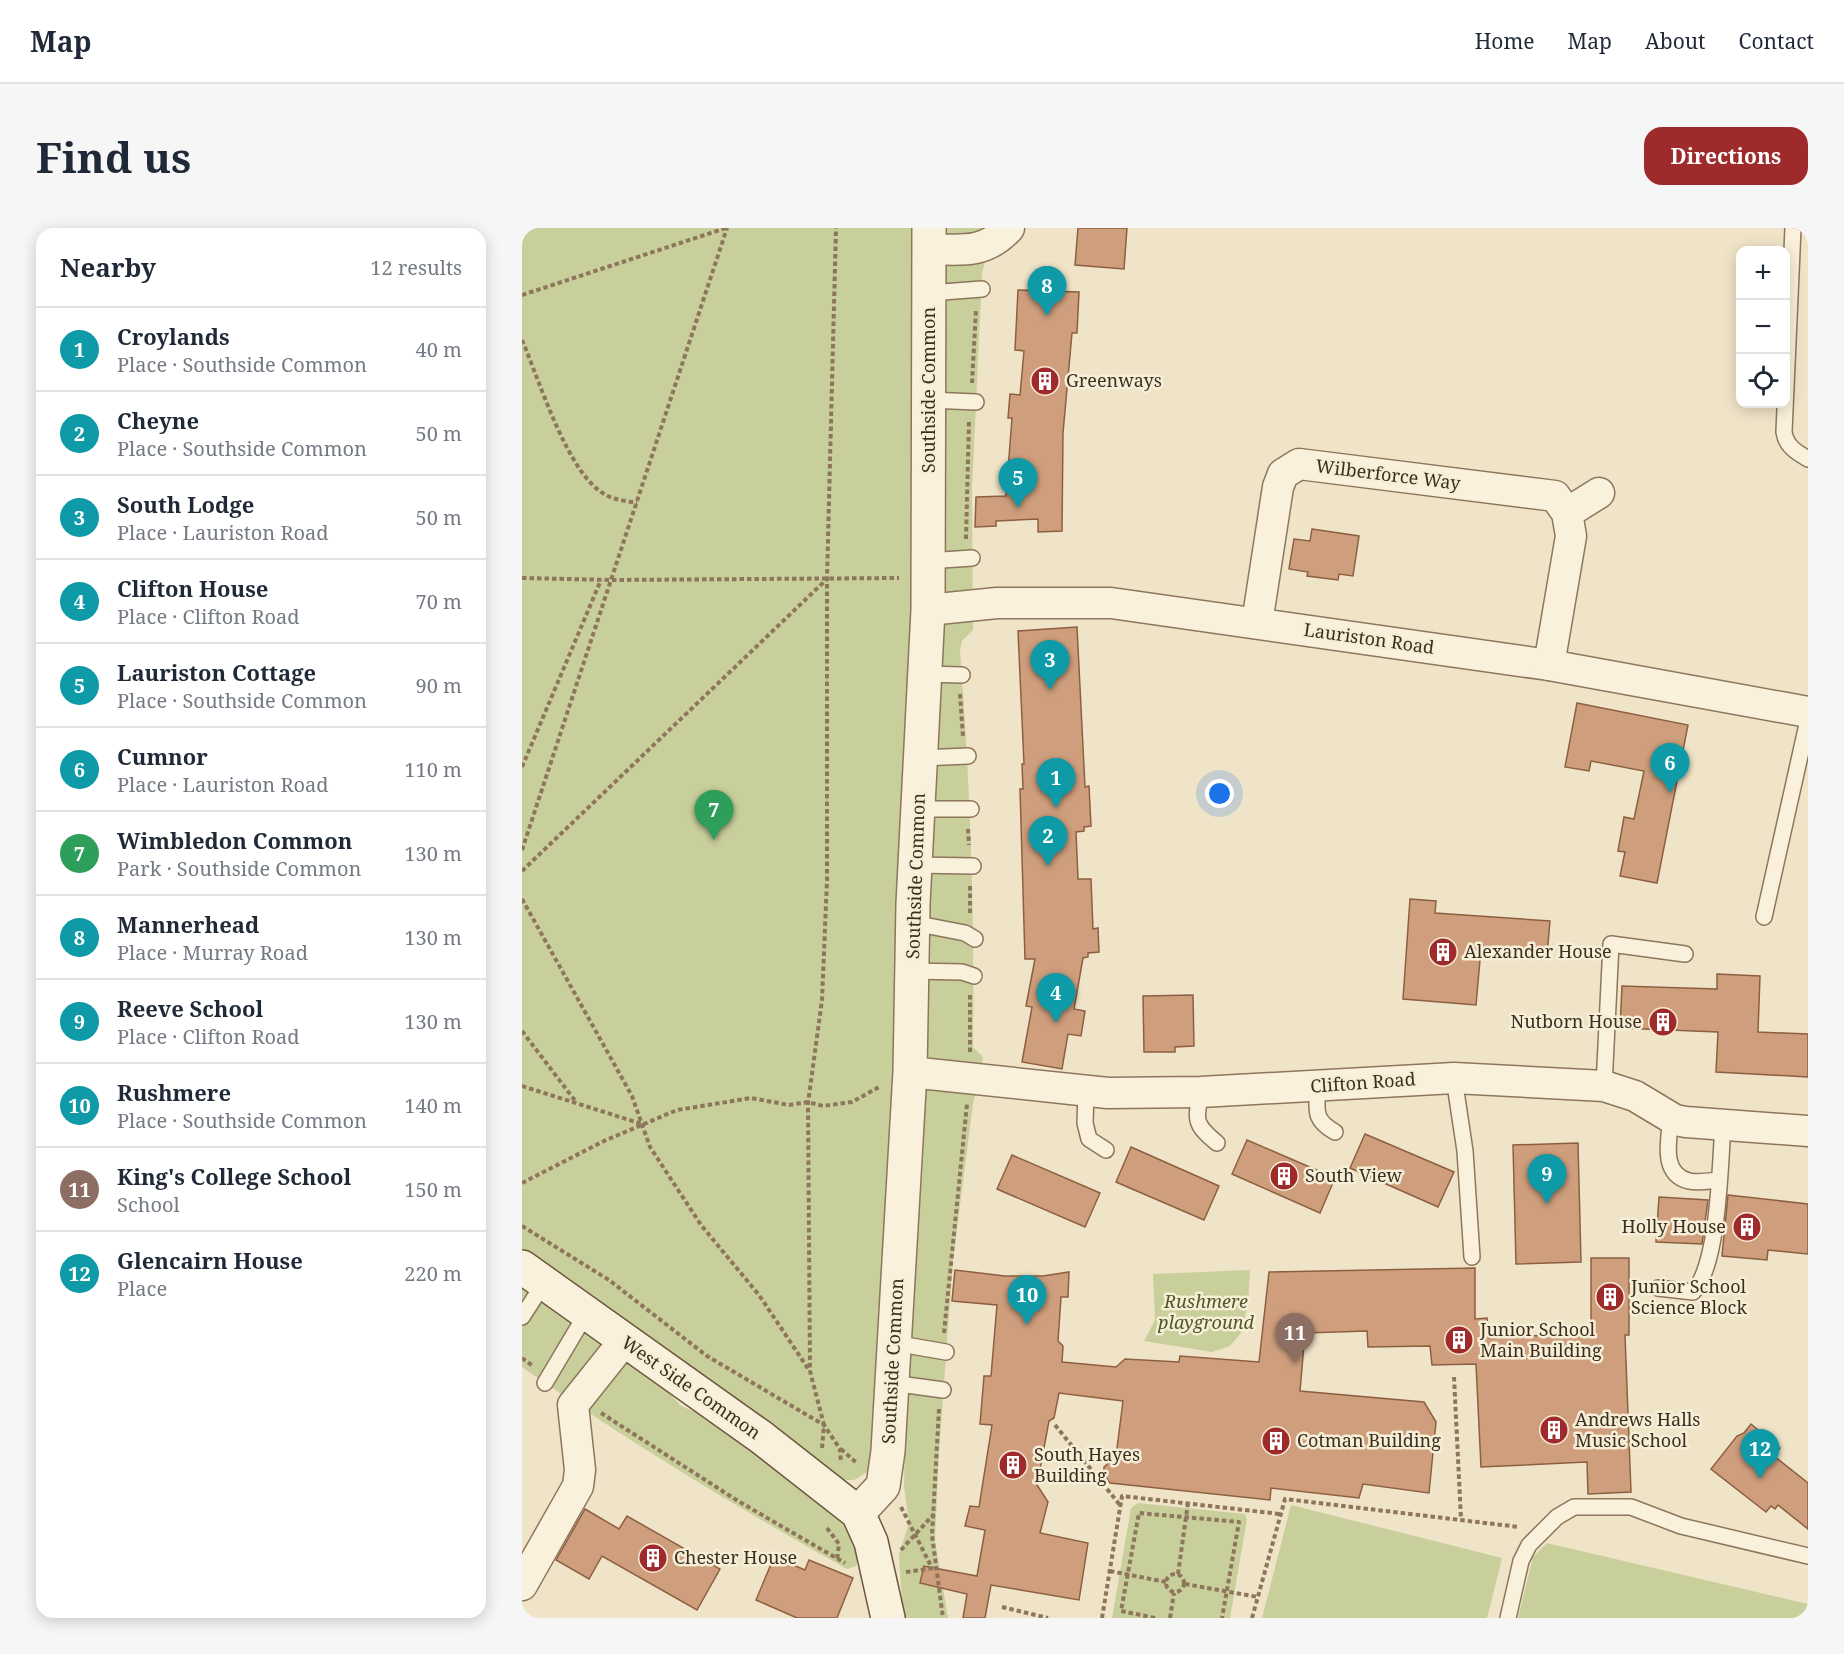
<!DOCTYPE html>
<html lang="en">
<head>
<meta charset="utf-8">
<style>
	:root { --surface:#fff; --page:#f6f6f7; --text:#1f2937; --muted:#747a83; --line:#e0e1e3; --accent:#9e2a2b }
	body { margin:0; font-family:"Noto Serif",serif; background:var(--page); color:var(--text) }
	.controls { position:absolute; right:18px; top:18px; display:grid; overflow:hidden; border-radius:12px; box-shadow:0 3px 15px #0003 }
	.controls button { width:54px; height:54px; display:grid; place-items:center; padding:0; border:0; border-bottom:2px solid var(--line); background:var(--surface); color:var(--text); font:30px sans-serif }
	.you { position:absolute; left:698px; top:566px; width:21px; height:21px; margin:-15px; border:4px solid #fff; border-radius:50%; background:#1a73e8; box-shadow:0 0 0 9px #1a73e833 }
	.badge { display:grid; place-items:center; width:39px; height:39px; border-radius:50%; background:var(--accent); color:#fff; font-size:20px; font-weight:700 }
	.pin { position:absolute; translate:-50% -50px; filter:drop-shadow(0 2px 3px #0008) }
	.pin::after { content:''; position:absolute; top:32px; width:21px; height:18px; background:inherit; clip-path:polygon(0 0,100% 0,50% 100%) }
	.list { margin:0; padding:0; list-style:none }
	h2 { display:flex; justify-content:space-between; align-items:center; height:78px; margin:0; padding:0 24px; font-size:26px }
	h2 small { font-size:20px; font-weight:400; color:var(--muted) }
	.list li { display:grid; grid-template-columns:39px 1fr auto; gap:18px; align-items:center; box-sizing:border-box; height:84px; padding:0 24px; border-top:2px solid var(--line) }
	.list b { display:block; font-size:22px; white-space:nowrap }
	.list p { margin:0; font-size:20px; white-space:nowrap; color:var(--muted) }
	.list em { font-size:20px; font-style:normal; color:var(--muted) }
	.icon { flex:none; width:33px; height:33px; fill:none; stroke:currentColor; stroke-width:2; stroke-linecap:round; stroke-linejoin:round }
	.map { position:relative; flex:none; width:1286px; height:1390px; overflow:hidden; border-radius:18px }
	header { display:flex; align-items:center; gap:36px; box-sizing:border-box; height:84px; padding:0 30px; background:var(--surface); border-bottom:2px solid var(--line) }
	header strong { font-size:28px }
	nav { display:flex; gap:33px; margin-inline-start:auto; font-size:21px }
	.intro { display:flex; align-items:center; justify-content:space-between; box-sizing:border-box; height:144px; padding:0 36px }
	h1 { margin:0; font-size:42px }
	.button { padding:15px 27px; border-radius:18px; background:var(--accent); color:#fff; font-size:21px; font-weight:700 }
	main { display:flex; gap:36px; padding:0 36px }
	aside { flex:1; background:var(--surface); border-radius:18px; box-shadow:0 3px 15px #0003 }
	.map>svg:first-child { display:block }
	.green { fill:#c9cf9b }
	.building { fill:#cf9f7d; stroke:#8d5f41; stroke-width:1.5 }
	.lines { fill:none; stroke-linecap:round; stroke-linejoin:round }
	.service-casing { stroke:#8d765c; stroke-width:18 }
	.minor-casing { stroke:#8d765c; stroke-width:33 }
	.tertiary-casing { stroke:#8d765c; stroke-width:36 }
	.secondary-casing { stroke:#6f573f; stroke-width:36 }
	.path { stroke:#8d765c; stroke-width:4; stroke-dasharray:4.5 3; stroke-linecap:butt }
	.service { stroke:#faf1dc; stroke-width:15 }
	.minor { stroke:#faf1dc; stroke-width:30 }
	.tertiary { stroke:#faf1dc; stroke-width:33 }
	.secondary { stroke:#faf1dc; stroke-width:33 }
	.labels { text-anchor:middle; stroke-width:5; stroke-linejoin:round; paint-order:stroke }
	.poi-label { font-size:18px; fill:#3d2e20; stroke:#f7eed8; text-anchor:start }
	.street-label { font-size:18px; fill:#3d2e20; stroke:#f7eed8 }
	.park-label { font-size:18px; font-style:italic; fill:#4d5a26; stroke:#f7eed8 }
</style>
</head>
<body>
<header>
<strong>Map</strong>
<nav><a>Home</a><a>Map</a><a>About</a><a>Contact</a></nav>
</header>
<div class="intro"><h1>Find us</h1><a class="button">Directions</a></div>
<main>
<aside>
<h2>Nearby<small>12 results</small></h2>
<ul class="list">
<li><span class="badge" style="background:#0f9aa8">1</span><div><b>Croylands</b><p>Place · Southside Common</p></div><em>40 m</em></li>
<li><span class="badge" style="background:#0f9aa8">2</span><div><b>Cheyne</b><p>Place · Southside Common</p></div><em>50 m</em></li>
<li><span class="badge" style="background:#0f9aa8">3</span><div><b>South Lodge</b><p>Place · Lauriston Road</p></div><em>50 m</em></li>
<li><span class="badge" style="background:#0f9aa8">4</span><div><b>Clifton House</b><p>Place · Clifton Road</p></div><em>70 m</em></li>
<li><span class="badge" style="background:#0f9aa8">5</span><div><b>Lauriston Cottage</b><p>Place · Southside Common</p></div><em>90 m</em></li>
<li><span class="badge" style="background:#0f9aa8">6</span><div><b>Cumnor</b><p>Place · Lauriston Road</p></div><em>110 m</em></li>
<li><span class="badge" style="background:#2e9e5b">7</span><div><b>Wimbledon Common</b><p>Park · Southside Common</p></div><em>130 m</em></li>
<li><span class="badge" style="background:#0f9aa8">8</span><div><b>Mannerhead</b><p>Place · Murray Road</p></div><em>130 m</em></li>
<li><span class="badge" style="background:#0f9aa8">9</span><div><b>Reeve School</b><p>Place · Clifton Road</p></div><em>130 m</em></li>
<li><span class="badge" style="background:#0f9aa8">10</span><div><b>Rushmere</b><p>Place · Southside Common</p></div><em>140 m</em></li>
<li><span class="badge" style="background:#8d6e63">11</span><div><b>King's College School</b><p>School</p></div><em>150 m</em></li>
<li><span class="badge" style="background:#0f9aa8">12</span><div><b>Glencairn House</b><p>Place</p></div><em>220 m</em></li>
</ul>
</aside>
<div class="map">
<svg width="1286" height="1390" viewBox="0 0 1286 1390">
	<rect width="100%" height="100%" fill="#f0e4c8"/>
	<g class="green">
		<polygon points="0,0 390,0 395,350 373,874 353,1223 347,1243 332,1252 320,1252 0,1031"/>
		<path d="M421,0h50l-11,46 -10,215 1,141 -11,11 -2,9c10,133 15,264 13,397l10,10 -10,47 -20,156 -14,192 -4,89 13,77h-45l-4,-63 10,-32 -5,-36 2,-126z"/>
		<polygon points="728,1042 726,1076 719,1105 708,1118 690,1124 622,1113 633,1092 631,1046"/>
		<path d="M0,1051l146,113 13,14 31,13 122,89 16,28 8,24 -2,6 -9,3c-111,-62 -221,-129 -325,-202z"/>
		<polygon points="616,1275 723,1286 725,1291 708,1390 590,1390 609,1280"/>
		<polygon points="769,1277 980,1330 965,1390 740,1390"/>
		<polygon points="1025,1315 1286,1376 1286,1390 996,1390 1011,1329"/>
	</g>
	<g class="building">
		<polygon points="556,0 605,0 602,41 553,37"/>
		<polygon points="496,62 557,64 555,105 550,105 541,205 540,303 516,304 516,291 474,293 474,298 453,299 454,269 484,268 490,190 486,190 488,166 498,167 502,123 493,122"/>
		<polygon points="790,301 837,308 831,348 817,346 816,352 785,348 786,344 767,341 772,311 788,313"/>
		<polygon points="555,399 563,559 567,558 569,598 562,599 562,603 554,604 556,651 569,651 571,701 576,700 577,724 566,725 566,729 561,730 552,781 563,783 559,808 546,806 540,841 500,834 510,779 504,778 513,731 503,731 498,561 501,561 500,536 502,536 496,403"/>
		<polygon points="1055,475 1166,497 1135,655 1098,648 1103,624 1096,623 1102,589 1112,591 1122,543 1069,533 1067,543 1043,539"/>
		<polygon points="888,671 914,673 913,685 1028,693 1025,727 959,721 954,777 881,771"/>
		<polygon points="1195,746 1238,748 1236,804 1286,806 1286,849 1194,844 1196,804 1098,800 1100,758 1195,761"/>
		<polygon points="671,767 672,818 653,819 653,824 622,824 621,768"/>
		<polygon points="843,906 932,944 916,979 828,940"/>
		<polygon points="725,912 813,950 798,985 710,946"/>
		<polygon points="1056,915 1059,1034 994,1036 991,917"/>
		<polygon points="609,919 697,958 682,992 594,954"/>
		<polygon points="490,927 578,965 563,999 475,961"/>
		<polygon points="1206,967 1286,976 1286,1026 1246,1022 1245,1032 1200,1028"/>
		<polygon points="1137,969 1186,972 1180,1016 1134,1014"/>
		<polygon points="1069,1030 1107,1030 1107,1107 1103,1107 1109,1264 1066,1266 1065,1234 959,1239 954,1136 910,1137 908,1118 846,1119 845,1103 783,1105 778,1163 902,1174 914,1194 907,1265 841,1256 837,1270 749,1260 748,1272 588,1255 582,1247 582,1239 594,1228 601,1173 537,1165 532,1190 527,1193 515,1257 526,1274 518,1305 566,1315 557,1372 469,1357 463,1390 441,1390 445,1366 398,1355 402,1338 455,1348 463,1302 443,1298 448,1278 457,1279 470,1197 458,1196 462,1148 469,1148 475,1077 430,1073 433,1042 483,1048 521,1048 547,1044 546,1069 539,1069 536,1113 541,1118 540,1134 594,1139 603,1131 657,1134 658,1128 737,1134 747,1044 953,1040 953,1091 965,1090 967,1110 1069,1105"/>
		<polygon points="1229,1196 1258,1220 1252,1228 1286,1255 1286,1301 1256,1277 1253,1281 1249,1278 1244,1284 1189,1241 1215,1208 1222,1205"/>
		<polygon points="63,1281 97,1301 105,1288 198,1341 175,1382 80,1328 67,1351 34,1332"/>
		<polygon points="252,1329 283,1342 287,1332 331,1350 315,1390 275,1390 234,1372"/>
	</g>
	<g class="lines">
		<g class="service-casing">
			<g id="service">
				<path d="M1271,0l-9,204c2,14 12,20 24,27"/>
				<polyline points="407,65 460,61"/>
				<polyline points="407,172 454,174"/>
				<polyline points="405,333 450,330"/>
				<polyline points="402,446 440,447"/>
				<polyline points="399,530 446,528"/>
				<polyline points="396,581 449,581"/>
				<polyline points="393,637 451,638"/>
				<polyline points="1242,689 1286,492"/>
				<polyline points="391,695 443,705 453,711"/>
				<polyline points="390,743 440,744 452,748"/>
				<polyline points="932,850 943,923 950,1029"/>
				<path d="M796,858c-1,23 -6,33 17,46"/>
				<polyline points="1082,858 1089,716 1163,726"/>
				<polyline points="564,864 563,895 567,911 584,922"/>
				<path d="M679,864c-6,28 -7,32 16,51"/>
				<path d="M1149,890c-2,21 -11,56 18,63 9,2 20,0 29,-1"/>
				<path d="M1136,1060l35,4c26,-27 27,-128 30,-167"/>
				<polyline points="0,1089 22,1055"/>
				<polyline points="372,1115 424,1124"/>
				<polyline points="23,1155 64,1086"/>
				<polyline points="370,1155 421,1162"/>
				<polyline points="986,1390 999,1333 1007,1317 1035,1289 1052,1279 1109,1279 1159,1298 1286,1328"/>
			</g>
		</g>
		<g class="minor-casing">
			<g id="minor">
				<path d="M407,21c33,1 56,5 80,-21"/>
				<polyline points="1045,285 1077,265"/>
				<polyline points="406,382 475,375 589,375 1027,437 1286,484"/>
				<polyline points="735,395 756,259 761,246 777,236 1033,268 1045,285 1049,308 1027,437"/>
				<polyline points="388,844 586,865 679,864 932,850 1082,858 1113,868 1153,892 1164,894 1286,903"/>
				<polyline points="0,1357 56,1258 58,1242 51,1177 102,1113"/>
			</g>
		</g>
		<g class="tertiary-casing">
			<polyline id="tertiary" points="336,1285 361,1258 366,1223 388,844 391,676 406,382 407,0"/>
		</g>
		<g class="secondary-casing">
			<polyline id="secondary" points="0,1039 239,1209 336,1285 349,1314 366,1390"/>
		</g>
		<g class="path">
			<polyline points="0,67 204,0"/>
			<path d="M0,112c17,39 46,136 84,155 9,5 21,6 31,8"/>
			<polyline points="450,155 454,82"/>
			<polyline points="444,311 447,192"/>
			<polyline points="0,350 90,352 377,350"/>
			<polyline points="438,466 441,509"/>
			<polyline points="0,539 79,352"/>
			<polyline points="446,601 447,617"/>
			<polyline points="0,622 205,0"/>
			<polyline points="0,643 305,351"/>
			<polyline points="448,658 448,686"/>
			<polyline points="0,671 110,868 128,919 179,997 237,1067 287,1142"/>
			<polyline points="0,803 54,874"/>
			<polyline points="448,824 448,766"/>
			<polyline points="0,858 120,896"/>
			<polyline points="0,955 82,913 155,882 229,870 267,877 286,874 301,878 330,874 357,859"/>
			<polyline points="0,998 87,1052 185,1128 302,1197 318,1221 319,1235"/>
			<polyline points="422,1105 445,876"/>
			<polyline points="0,1130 11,1138"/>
			<polyline points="932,1149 939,1291"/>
			<polyline points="417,1181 410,1307 421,1390"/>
			<polyline points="79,1185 216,1273 323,1335"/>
			<polyline points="533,1197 598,1277"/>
			<polyline points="300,1220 302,1197 288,1143 286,875 300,772 305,652 305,350 314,0"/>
			<polyline points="319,1221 336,1236"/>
			<polyline points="379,1279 410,1340"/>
			<polyline points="305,1300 317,1316 315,1332"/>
			<polyline points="379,1322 412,1286"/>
			<polyline points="588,1343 644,1354"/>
			<polyline points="384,1344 412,1340"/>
			<circle cx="653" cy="1355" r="9"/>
			<polyline points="656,1346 666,1275"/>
			<polyline points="663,1356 736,1369"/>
			<polyline points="480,1379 526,1390"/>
			<polyline points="580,1390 600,1268 758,1286"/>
			<polyline points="633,1390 599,1383 617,1285 717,1294 700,1390"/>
			<polyline points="648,1390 652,1365"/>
			<polyline points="730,1390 763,1271 997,1299"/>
		</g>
		<use href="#service" class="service"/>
		<use href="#minor" class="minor"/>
		<use href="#tertiary" class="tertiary"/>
		<use href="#secondary" class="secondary"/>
	</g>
	<defs>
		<g id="building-disc" transform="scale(1.5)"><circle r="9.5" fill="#9e2a2b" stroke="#f7eed8"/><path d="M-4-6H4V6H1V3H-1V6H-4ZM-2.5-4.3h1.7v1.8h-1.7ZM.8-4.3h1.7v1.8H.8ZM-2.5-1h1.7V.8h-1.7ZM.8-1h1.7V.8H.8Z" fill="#fff"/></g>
	</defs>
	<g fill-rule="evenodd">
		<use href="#building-disc" x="523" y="153"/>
		<use href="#building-disc" x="921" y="724"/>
		<use href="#building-disc" x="1141" y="794"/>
		<use href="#building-disc" x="762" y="948"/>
		<use href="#building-disc" x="1225" y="999"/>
		<use href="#building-disc" x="1088" y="1069"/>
		<use href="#building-disc" x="937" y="1112"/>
		<use href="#building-disc" x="1032" y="1202"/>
		<use href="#building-disc" x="754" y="1213"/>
		<use href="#building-disc" x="491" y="1237"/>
		<use href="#building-disc" x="131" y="1330"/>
	</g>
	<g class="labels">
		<g class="poi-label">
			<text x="544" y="159">Greenways</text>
			<text x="942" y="730">Alexander House</text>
			<text x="1120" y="800" text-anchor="end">Nutborn House</text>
			<text x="783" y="954">South View</text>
			<text x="1204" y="1005" text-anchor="end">Holly House</text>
			<text x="1109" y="1065">Junior School<tspan x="1109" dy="21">Science Block</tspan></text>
			<text x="958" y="1108">Junior School<tspan x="958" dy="21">Main Building</tspan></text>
			<text x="1053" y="1198">Andrews Halls<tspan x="1053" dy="21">Music School</tspan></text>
			<text x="775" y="1219">Cotman Building</text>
			<text x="512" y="1233">South Hayes<tspan x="512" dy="21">Building</tspan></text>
			<text x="152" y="1336">Chester House</text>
		</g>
		<g class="street-label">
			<text transform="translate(407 162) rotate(-90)" y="6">Southside Common</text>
			<text transform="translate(866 247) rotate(7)" y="6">Wilberforce Way</text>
			<text transform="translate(847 411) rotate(8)" y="6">Lauriston Road</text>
			<text transform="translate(394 648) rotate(-88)" y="6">Southside Common</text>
			<text transform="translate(841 855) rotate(-4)" y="6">Clifton Road</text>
			<text transform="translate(371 1133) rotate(-87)" y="6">Southside Common</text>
			<text transform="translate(169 1160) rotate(35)" y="6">West Side Common</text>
		</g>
		<g class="park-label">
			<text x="684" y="1080">Rushmere<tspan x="684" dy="21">playground</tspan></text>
		</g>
	</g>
</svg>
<div class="controls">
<button>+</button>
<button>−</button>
<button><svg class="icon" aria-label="locate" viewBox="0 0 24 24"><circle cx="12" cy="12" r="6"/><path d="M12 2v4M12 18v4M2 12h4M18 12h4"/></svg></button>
</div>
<div class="you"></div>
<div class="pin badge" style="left:534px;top:580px;background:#0f9aa8">1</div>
<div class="pin badge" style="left:526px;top:638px;background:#0f9aa8">2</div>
<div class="pin badge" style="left:528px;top:462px;background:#0f9aa8">3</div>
<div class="pin badge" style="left:534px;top:795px;background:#0f9aa8">4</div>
<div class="pin badge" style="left:496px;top:280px;background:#0f9aa8">5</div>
<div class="pin badge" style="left:1148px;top:565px;background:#0f9aa8">6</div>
<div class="pin badge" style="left:192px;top:612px;background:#2e9e5b">7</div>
<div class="pin badge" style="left:525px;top:88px;background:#0f9aa8">8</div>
<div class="pin badge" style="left:1025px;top:976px;background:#0f9aa8">9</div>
<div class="pin badge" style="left:505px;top:1097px;background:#0f9aa8">10</div>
<div class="pin badge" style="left:773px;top:1135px;background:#8d6e63">11</div>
<div class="pin badge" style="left:1238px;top:1251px;background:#0f9aa8">12</div>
</div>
</main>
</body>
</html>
